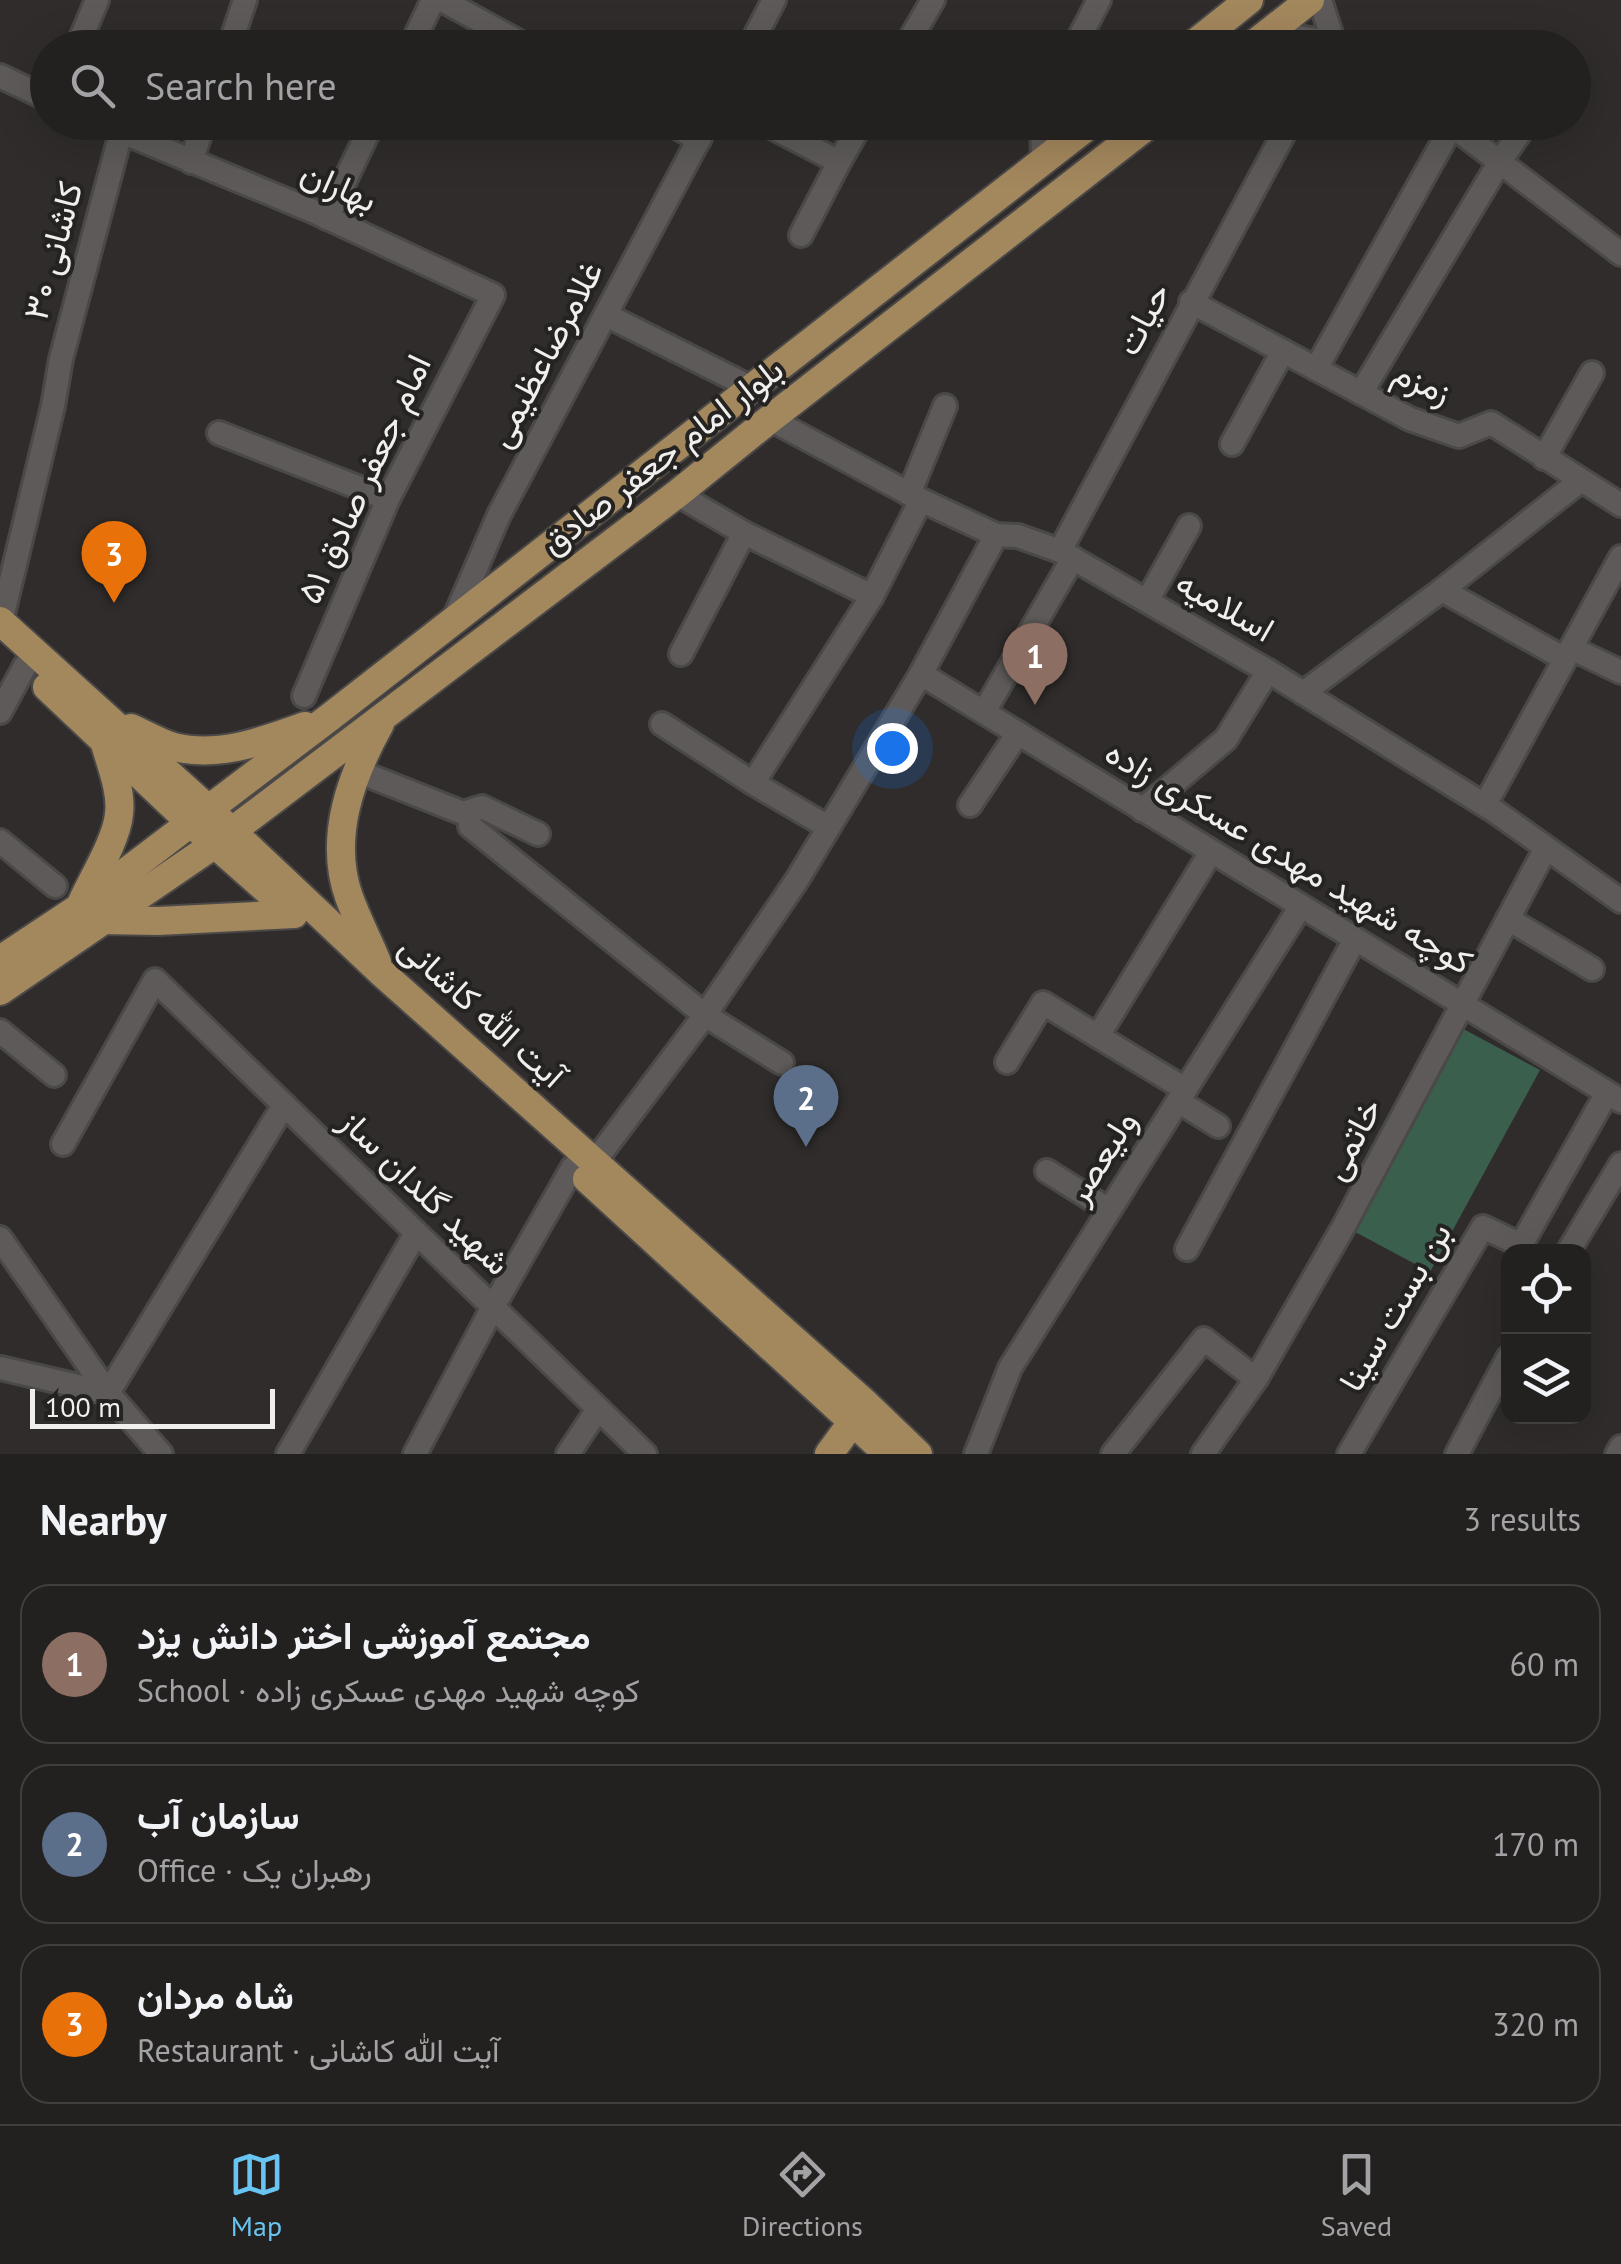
<!DOCTYPE html>
<html lang="en">
<head>
<meta charset="utf-8">
<style>
	:root { --surface:#232120; --page:#2f2e2d; --text:#f1f3f6; --muted:#a3a3a5; --line:#403e3e; --accent:#68c4f0 }
	body { margin:0; font-family:"PT Sans",Vazirmatn,sans-serif; background:var(--page); color:var(--text) }
	.controls { position:absolute; right:30px; bottom:30px; display:grid; overflow:hidden; border-radius:20px; box-shadow:0 10px 40px #0002 }
	.controls button { width:90px; height:90px; display:grid; place-items:center; padding:0; border:0; border-bottom:2px solid var(--line); background:var(--surface); color:var(--text); font:50px sans-serif }
	.scale { position:absolute; left:30px; bottom:25px; width:245px; box-sizing:border-box; padding-left:10px; border:5px solid #f1efee; border-top:0; font-size:28px; line-height:35px; white-space:nowrap; color:#f1efee; -webkit-text-stroke:8px #252322; paint-order:stroke }
	.you { position:absolute; left:892px; top:748px; width:35px; height:35px; margin:-25px; border:8px solid #fff; border-radius:50%; background:#1a73e8; box-shadow:0 0 0 15px #1a73e833 }
	.badge { display:grid; place-items:center; width:65px; height:65px; border-radius:50%; background:var(--accent); color:#fff; font-size:32px; font-weight:700 }
	.pin { position:absolute; translate:-50% -82px; filter:drop-shadow(0 2px 5px #0008) }
	.pin::after { content:''; position:absolute; top:52px; width:35px; height:30px; background:inherit; clip-path:polygon(0 0,100% 0,50% 100%) }
	.list { margin:0; padding:0; list-style:none }
	h2 { display:flex; justify-content:space-between; align-items:center; height:130px; margin:0; padding:0 40px; font-size:42px }
	h2 small { font-size:32px; font-weight:400; color:var(--muted) }
	.list li { display:grid; grid-template-columns:65px 1fr auto; gap:30px; align-items:center; box-sizing:border-box; height:160px; margin:0 20px 20px; padding:0 20px; border:2px solid var(--line); border-radius:30px }
	.list b { display:block; font-size:38px; white-space:nowrap }
	.list p { margin:0; font-size:32px; white-space:nowrap; color:var(--muted) }
	.list em { font-size:32px; font-style:normal; color:var(--muted) }
	.icon { flex:none; width:55px; height:55px; fill:none; stroke:currentColor; stroke-width:2; stroke-linecap:round; stroke-linejoin:round }
	.map { position:relative; flex:none; width:1621px; height:1454px; overflow:hidden }
	.search { position:absolute; background:var(--surface); box-shadow:0 10px 40px #0002; left:30px; right:30px; top:30px; height:110px; display:flex; align-items:center; gap:25px; box-sizing:border-box; padding:0 35px; border-radius:55px; color:var(--muted); font-size:38px }
	.sheet { height:670px; background:var(--surface) }
	nav { display:flex; justify-content:space-around; align-items:center; box-sizing:border-box; height:140px; border-top:2px solid var(--line); background:var(--surface); font-size:28px; color:var(--muted) }
	nav a { display:grid; justify-items:center; gap:5px }
	nav .on { color:var(--accent) }
	.map>svg:first-child { display:block }
	.green { fill:#3a5f4d }
	.lines { fill:none; stroke-linecap:round; stroke-linejoin:round }
	.minor-casing { stroke:#4b4948; stroke-width:28 }
	.major-casing { stroke:#4b4948; stroke-width:32 }
	.minor { stroke:#5d5a59; stroke-width:22 }
	.major { stroke:#a3875d; stroke-width:28 }
	.labels { text-anchor:middle; stroke-width:8; stroke-linejoin:round; paint-order:stroke }
	.street-label { font-size:35px; fill:#f1efee; stroke:#252322 }
</style>
</head>
<body>
<div class="map">
<svg width="1621" height="1454" viewBox="0 0 1621 1454">
	<rect width="100%" height="100%" fill="#2f2c2b"/>
	<polygon class="green" points="1454,1024 1540,1070 1430,1272 1344,1226"/>
	<g class="lines">
		<g class="minor-casing">
			<g id="minor">
				<polyline points="442,0 530,48"/>
				<polyline points="1320,0 1334,43"/>
				<polyline points="1269,32 1334,43 1340,48"/>
				<polyline points="77,48 97,0"/>
				<polyline points="229,48 245,0"/>
				<polyline points="410,48 433,0"/>
				<polyline points="749,48 774,0"/>
				<polyline points="905,48 933,0"/>
				<polyline points="1074,48 1099,0"/>
				<polyline points="0,76 48,99"/>
				<polyline points="98,122 315,212 493,295 388,499 304,696"/>
				<polyline points="668,122 699,140"/>
				<polyline points="762,122 839,162 862,122"/>
				<polyline points="1042,122 1043,162"/>
				<polyline points="1447,122 1621,254"/>
				<polyline points="191,162 204,122"/>
				<polyline points="327,218 373,122"/>
				<polyline points="801,235 839,162"/>
				<polyline points="1191,302 1410,419 1459,436 1491,423 1621,505"/>
				<polyline points="606,315 752,388"/>
				<polyline points="1316,369 1452,126"/>
				<polyline points="1361,393 1499,163 1527,122"/>
				<polyline points="770,419 921,500 996,535 1018,536 1060,551 1268,671 1496,812 1621,901"/>
				<polyline points="219,433 388,499"/>
				<polyline points="1232,444 1283,351"/>
				<polyline points="1544,458 1592,373"/>
				<polyline points="677,494 744,533 872,596"/>
				<polyline points="909,494 945,406"/>
				<polyline points="1060,551 1290,122"/>
				<polyline points="1442,590 1565,659"/>
				<polyline points="1147,601 1189,526"/>
				<polyline points="454,619 499,515 708,122"/>
				<polyline points="1,622 53,406 61,359 121,133"/>
				<polyline points="1571,648 1621,672"/>
				<polyline points="681,654 744,533"/>
				<polyline points="921,674 1621,1101"/>
				<polyline points="1303,693 1442,590 1580,481"/>
				<polyline points="0,712 25,666"/>
				<polyline points="984,712 1073,558"/>
				<polyline points="662,724 753,783 828,827"/>
				<polyline points="357,771 463,813 482,807 538,834"/>
				<polyline points="753,783 872,596 921,500"/>
				<polyline points="970,805 1018,733"/>
				<polyline points="1485,805 1621,557"/>
				<polyline points="1142,810 1226,739 1268,671"/>
				<polyline points="470,826 705,1015 782,1063"/>
				<polyline points="0,841 55,886"/>
				<polyline points="1508,919 1592,969"/>
				<polyline points="0,1031 54,1075"/>
				<polyline points="1098,1036 1211,852"/>
				<polyline points="1007,1062 1043,1003 1185,1089"/>
				<polyline points="1178,1101 1218,1126"/>
				<polyline points="63,1144 155,980 645,1454"/>
				<polyline points="595,1161 705,1015 797,880 921,674 996,535"/>
				<polyline points="1047,1171 1109,1210"/>
				<polyline points="0,1238 108,1393 161,1454"/>
				<polyline points="1187,1249 1355,939"/>
				<polyline points="1568,1252 1621,1164"/>
				<polyline points="0,1368 108,1393 284,1105"/>
				<polyline points="288,1454 416,1233"/>
				<polyline points="415,1454 493,1307 573,1167"/>
				<polyline points="568,1454 598,1409"/>
				<polyline points="976,1454 1010,1368 1301,906"/>
				<polyline points="1113,1454 1204,1339 1256,1379"/>
				<polyline points="1203,1454 1256,1379 1344,1226 1546,848"/>
				<polyline points="1349,1454 1483,1227 1521,1245 1607,1093"/>
				<polyline points="1457,1454 1508,1358"/>
				<polyline points="1617,1454 1621,1447"/>
			</g>
		</g>
		<g class="major-casing">
			<g id="major">
				<polyline points="1189,48 1249,0"/>
				<polyline points="1249,48 1310,0"/>
				<polyline points="0,621 208,809 382,973 866,1404 918,1454"/>
				<polyline points="47,687 191,823 284,905"/>
				<path d="M131,728c14,6 29,15 43,19 45,11 89,-6 131,-21"/>
				<path d="M82,902c11,-24 35,-63 37,-88 3,-22 -8,-49 -14,-70"/>
				<polyline points="101,920 158,921 294,914"/>
				<polyline points="0,960 80,907 330,717 1093,122"/>
				<path d="M377,962c-9,-22 -20,-43 -28,-65 -21,-59 2,-121 31,-173"/>
				<polyline points="0,991 215,844 677,494 770,419 1152,122"/>
				<polyline points="587,1179 888,1454"/>
				<polyline points="829,1454 862,1409"/>
			</g>
		</g>
		<use href="#minor" class="minor"/>
		<use href="#major" class="major"/>
	</g>
	<g class="labels">
		<g class="street-label">
			<text transform="translate(339 186) rotate(24)" y="12">بهاران</text>
			<text transform="translate(53 251) rotate(-75)" y="12">کاشانی ۳۰</text>
			<text transform="translate(1143 319) rotate(-62)" y="12">حیات</text>
			<text transform="translate(545 354) rotate(-62)" y="12">غلامرضاعظیمی</text>
			<text transform="translate(1422 382) rotate(24)" y="12">زمزم</text>
			<text transform="translate(662 456) rotate(-38)" y="12">بلوار امام جعفر صادق</text>
			<text transform="translate(364 479) rotate(-65)" y="12">امام جعفر صادق ۵۱</text>
			<text transform="translate(1225 606) rotate(30)" y="12">اسلامیه</text>
			<text transform="translate(1289 857) rotate(31)" y="12">کوچه شهید مهدی عسکری زاده</text>
			<text transform="translate(482 1011) rotate(42)" y="12">آیت الله کاشانی</text>
			<text transform="translate(1352 1139) rotate(-62)" y="12">خاتمی</text>
			<text transform="translate(1101 1157) rotate(-58)" y="12">ولیعصر</text>
			<text transform="translate(425 1192) rotate(44)" y="12">شهید گلدان ساز</text>
			<text transform="translate(1395 1307) rotate(-60)" y="12">بن بست سینا</text>
		</g>
	</g>
</svg>
<div class="controls">
<button><svg class="icon" aria-label="locate" viewBox="0 0 24 24"><circle cx="12" cy="12" r="6"/><path d="M12 2v4M12 18v4M2 12h4M18 12h4"/></svg></button>
<button><svg class="icon" aria-label="layers" viewBox="0 0 24 24"><path d="M12 4l9 5-9 5-9-5zM3 14l9 5 9-5"/></svg></button>
</div>
<div class="scale">100 m</div>
<div class="you"></div>
<div class="pin badge" style="left:1035px;top:705px;background:#8d6e63">1</div>
<div class="pin badge" style="left:806px;top:1147px;background:#5c6f8a">2</div>
<div class="pin badge" style="left:114px;top:603px;background:#e8710a">3</div>
<div class="search"><svg class="icon" aria-label="search" viewBox="0 0 24 24"><circle cx="10" cy="10" r="6"/><path d="M15 15l6 6"/></svg>Search here</div>
</div>
<section class="sheet">
<h2>Nearby<small>3 results</small></h2>
<ul class="list">
<li><span class="badge" style="background:#8d6e63">1</span><div><b>مجتمع آموزشی اختر دانش یزد</b><p>School · کوچه شهید مهدی عسکری زاده</p></div><em>60 m</em></li>
<li><span class="badge" style="background:#5c6f8a">2</span><div><b>سازمان آب</b><p>Office · رهبران یک</p></div><em>170 m</em></li>
<li><span class="badge" style="background:#e8710a">3</span><div><b>شاه مردان</b><p>Restaurant · آیت الله کاشانی</p></div><em>320 m</em></li>
</ul>
</section>
<nav>
<a class="on"><svg class="icon" aria-label="map" viewBox="0 0 24 24"><path d="M3 6l6-2 6 2 6-2v14l-6 2-6-2-6 2zM9 4v14M15 6v14"/></svg>Map</a>
<a><svg class="icon" aria-label="directions" viewBox="0 0 24 24"><path d="M12 3l9 9-9 9-9-9zM9 14v-3h6M13 9l2 2-2 2"/></svg>Directions</a>
<a><svg class="icon" aria-label="saved" viewBox="0 0 24 24"><path d="M7 4h10v16l-5-4-5 4z"/></svg>Saved</a>
</nav>
</body>
</html>
